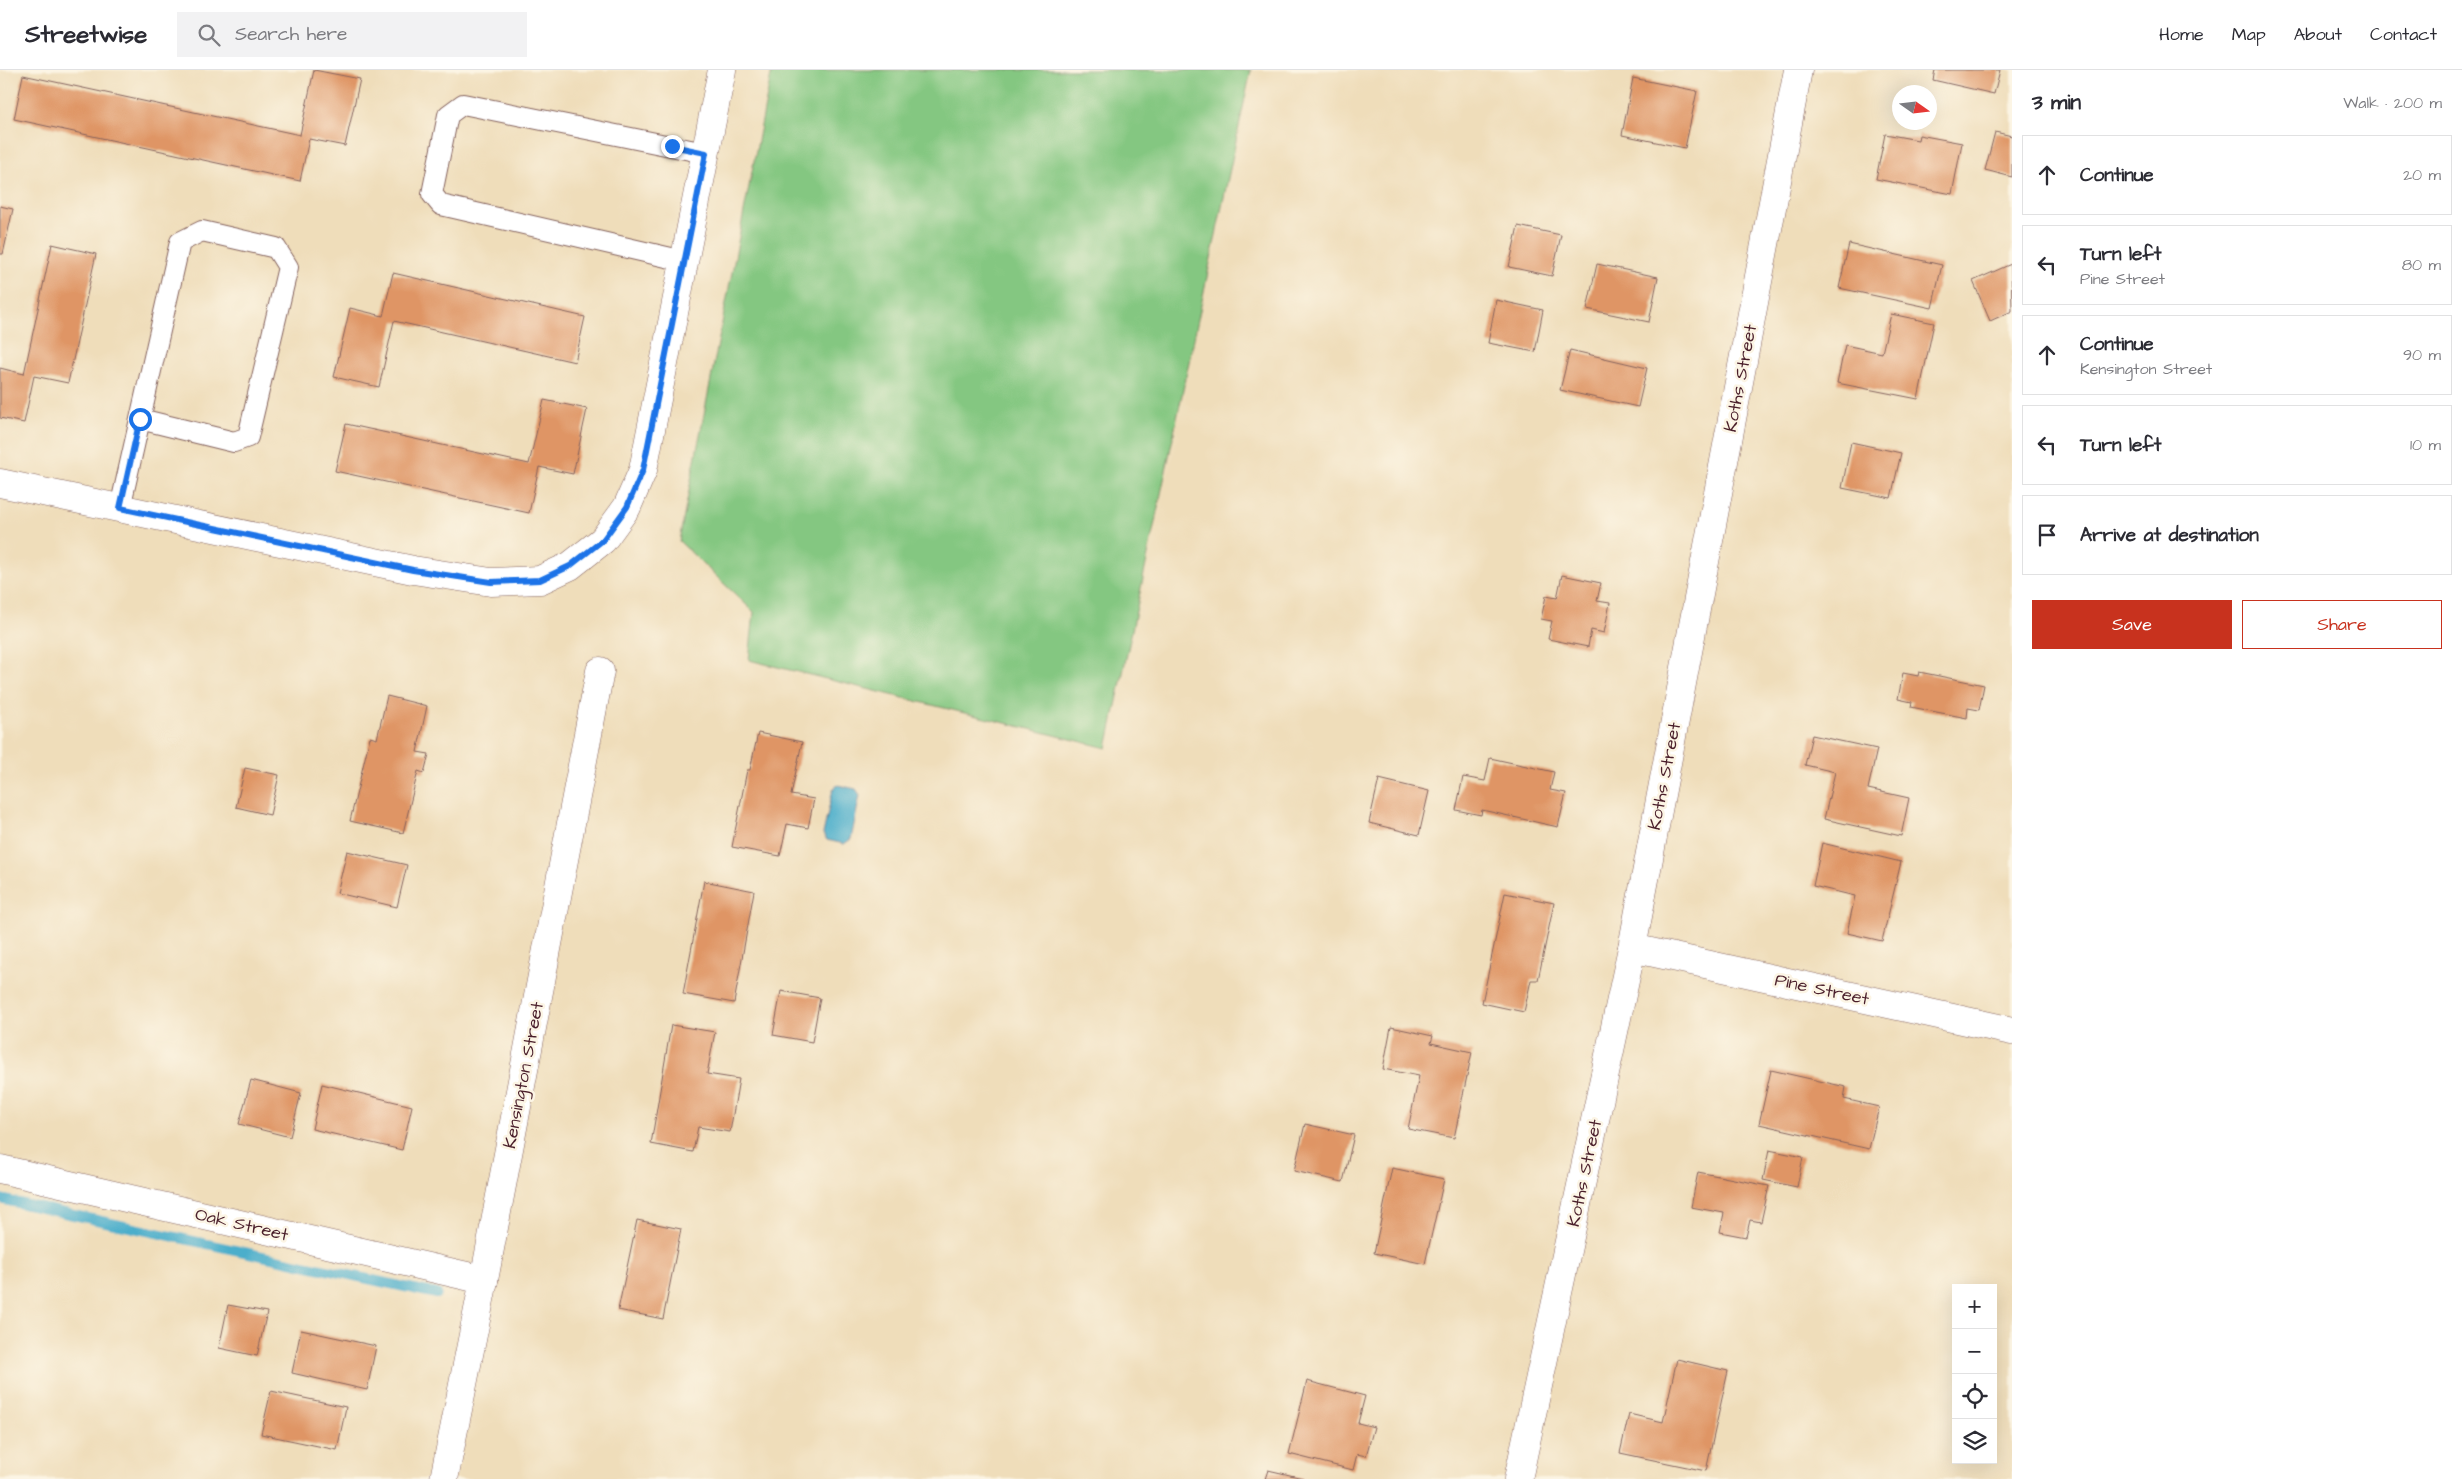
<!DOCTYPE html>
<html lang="en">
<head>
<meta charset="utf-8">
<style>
	:root { --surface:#fff; --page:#f2f2f3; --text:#2b2b33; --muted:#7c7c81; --line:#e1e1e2; --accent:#c8321e }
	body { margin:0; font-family:"Architects Daughter",sans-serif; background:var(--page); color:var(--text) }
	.controls { position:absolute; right:15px; bottom:15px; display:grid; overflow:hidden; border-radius:0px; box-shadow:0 5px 20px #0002 }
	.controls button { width:45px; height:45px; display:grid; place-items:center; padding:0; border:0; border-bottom:1px solid var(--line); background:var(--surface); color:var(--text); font:25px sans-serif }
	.compass { position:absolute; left:1892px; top:15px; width:45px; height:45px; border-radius:50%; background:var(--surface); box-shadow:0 5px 20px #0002; rotate:104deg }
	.stop { position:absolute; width:15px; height:15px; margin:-11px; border:4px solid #1a73e8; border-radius:50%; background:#fff }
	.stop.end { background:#1a73e8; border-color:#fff; box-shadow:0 1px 5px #0008 }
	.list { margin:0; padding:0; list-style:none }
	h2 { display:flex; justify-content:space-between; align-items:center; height:65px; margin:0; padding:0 20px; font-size:21px }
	h2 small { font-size:16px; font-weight:400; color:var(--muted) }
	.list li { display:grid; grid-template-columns:32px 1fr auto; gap:15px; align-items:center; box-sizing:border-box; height:80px; margin:0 10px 10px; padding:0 10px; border:1px solid var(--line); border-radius:0px }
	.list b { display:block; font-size:19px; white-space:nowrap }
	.list p { margin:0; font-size:16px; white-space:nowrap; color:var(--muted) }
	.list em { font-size:16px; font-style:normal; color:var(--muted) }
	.actions { display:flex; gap:10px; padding:15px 20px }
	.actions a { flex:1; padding:11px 0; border:1px solid var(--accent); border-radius:0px; text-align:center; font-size:18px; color:var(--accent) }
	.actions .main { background:var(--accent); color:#fff }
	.icon { flex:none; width:28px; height:28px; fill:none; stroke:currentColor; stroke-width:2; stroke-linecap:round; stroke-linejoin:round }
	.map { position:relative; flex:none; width:2012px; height:1409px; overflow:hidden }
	header { display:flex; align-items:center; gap:30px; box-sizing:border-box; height:70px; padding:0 25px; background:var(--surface); border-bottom:1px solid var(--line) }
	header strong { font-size:24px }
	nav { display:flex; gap:28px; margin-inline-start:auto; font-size:18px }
	.search { width:350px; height:45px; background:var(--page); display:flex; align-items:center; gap:12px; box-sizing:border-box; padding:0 18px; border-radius:0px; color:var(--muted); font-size:19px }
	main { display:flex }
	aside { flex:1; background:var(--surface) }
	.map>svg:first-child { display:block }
	.green { fill:#84c781; stroke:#677356 }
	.water { fill:#4caecb; stroke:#4b667b }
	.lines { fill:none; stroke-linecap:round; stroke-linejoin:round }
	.stream { stroke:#4caecb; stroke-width:10 }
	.building { fill:#df9565 }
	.service-casing { stroke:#84625d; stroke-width:22 }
	.minor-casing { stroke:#84625d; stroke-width:29 }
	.service { stroke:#fff; stroke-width:20 }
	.minor { stroke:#fff; stroke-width:28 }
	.route { stroke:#1a73e8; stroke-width:6 }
	.labels { text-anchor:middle; stroke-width:5; stroke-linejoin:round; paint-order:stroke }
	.street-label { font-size:18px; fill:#4a1f2b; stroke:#fcf5e5 }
</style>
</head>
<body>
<header>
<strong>Streetwise</strong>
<div class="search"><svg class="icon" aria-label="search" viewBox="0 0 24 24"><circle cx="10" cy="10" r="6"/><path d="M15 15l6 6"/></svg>Search here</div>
<nav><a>Home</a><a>Map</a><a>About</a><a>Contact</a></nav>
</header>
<main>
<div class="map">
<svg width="2012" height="1409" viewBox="0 0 2012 1409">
	<rect width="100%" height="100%" fill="#fcf5e5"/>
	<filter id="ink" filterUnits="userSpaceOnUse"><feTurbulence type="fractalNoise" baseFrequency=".02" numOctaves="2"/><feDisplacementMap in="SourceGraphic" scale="10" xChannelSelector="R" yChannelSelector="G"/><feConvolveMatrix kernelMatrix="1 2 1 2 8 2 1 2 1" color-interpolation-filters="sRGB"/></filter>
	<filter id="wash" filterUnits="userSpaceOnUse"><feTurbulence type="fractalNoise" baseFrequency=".0096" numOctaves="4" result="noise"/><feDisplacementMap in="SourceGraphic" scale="20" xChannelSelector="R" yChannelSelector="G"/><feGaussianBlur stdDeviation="1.12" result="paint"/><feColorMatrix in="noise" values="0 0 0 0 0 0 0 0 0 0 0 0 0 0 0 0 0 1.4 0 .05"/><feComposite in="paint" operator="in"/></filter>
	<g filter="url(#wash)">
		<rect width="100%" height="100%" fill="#efddba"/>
		<polygon class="green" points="772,0 1251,0 1107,678 749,590 754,542 679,471"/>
		<polygon class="water" points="838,715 856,719 860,725 851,769 844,774 827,770 823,764 833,719"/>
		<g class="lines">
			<polyline class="stream" points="0,1129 437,1224"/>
		</g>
		<g id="blocks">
			<g class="building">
				<polygon points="314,0 360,9 345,76 309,69 300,111 14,49 23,5 300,65"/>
				<polygon points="1935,0 2000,0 1994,24 1933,10"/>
				<polygon points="1633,8 1697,21 1685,78 1622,65"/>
				<polygon points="1995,62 2012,66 2012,107 1985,100"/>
				<polygon points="1885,64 1918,70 1919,65 1962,73 1952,124 1876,109"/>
				<polygon points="0,136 13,139 3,184 0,184"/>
				<polygon points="1518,156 1561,165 1552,206 1509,197"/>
				<polygon points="52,174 96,184 68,313 34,306 24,353 0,348 0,298 24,304"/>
				<polygon points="1849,174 1942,195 1932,238 1839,218"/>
				<polygon points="1597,194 1658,207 1649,252 1587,239"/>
				<polygon points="2011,194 2012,241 1990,251 1973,211"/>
				<polygon points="393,203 585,247 575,292 394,251 379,317 334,307 350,238 383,246"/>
				<polygon points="1496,230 1543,240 1535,282 1488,273"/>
				<polygon points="1891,244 1934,253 1918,329 1837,313 1845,275 1882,283"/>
				<polygon points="1570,280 1647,298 1638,337 1560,320"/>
				<polygon points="544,330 587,339 573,404 539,397 529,443 335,401 346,354 529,394"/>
				<polygon points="1851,372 1901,383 1891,428 1842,418"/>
				<polygon points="1562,505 1601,513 1597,531 1610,533 1604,563 1591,560 1588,577 1548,569 1552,551 1541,549 1546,526 1557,528"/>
				<polygon points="1919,602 1984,615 1979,640 1968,638 1967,648 1911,637 1912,632 1898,629 1903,603 1918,606"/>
				<polygon points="387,626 427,636 417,682 429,684 424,703 418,701 403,763 350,751 370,667 377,669"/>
				<polygon points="758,663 802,672 791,725 814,729 808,758 787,754 780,786 732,777 747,700 750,700"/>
				<polygon points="1812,665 1877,679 1868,719 1909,728 1901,766 1824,749 1835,702 1805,695"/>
				<polygon points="1490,688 1554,702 1550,720 1566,723 1558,757 1482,740 1481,745 1456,740 1463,707 1485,711"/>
				<polygon points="245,698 279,705 270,745 236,737"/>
				<polygon points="1379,709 1429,721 1419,765 1369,753"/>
				<polygon points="1822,773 1901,792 1882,871 1847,863 1855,826 1813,816"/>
				<polygon points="347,781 407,795 397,837 337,823"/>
				<polygon points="704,811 754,821 734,933 683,924"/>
				<polygon points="1505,823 1554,833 1538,910 1531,910 1524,942 1482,933"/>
				<polygon points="781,921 820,928 812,972 773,965"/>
				<polygon points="671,955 715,962 707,1004 739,1009 730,1062 698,1057 693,1082 651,1074"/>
				<polygon points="1391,957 1433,966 1431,973 1472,982 1454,1068 1408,1059 1419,1006 1383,999"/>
				<polygon points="1771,1000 1846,1017 1844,1029 1879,1037 1869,1079 1759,1054"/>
				<polygon points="251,1010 301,1023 290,1067 239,1054"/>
				<polygon points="322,1014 412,1036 402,1080 312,1059"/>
				<polygon points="1305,1054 1354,1065 1343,1112 1294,1101"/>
				<polygon points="1769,1080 1803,1087 1797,1117 1763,1110"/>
				<polygon points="1392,1098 1444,1109 1425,1194 1374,1183"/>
				<polygon points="1698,1102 1769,1116 1761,1152 1750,1150 1746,1167 1720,1162 1724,1143 1691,1137"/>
				<polygon points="637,1150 681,1159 663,1249 618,1240"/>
				<polygon points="228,1235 267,1242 257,1286 219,1278"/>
				<polygon points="301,1260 376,1276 367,1320 292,1303"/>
				<polygon points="1677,1289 1728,1301 1706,1401 1620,1383 1629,1344 1663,1352"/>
				<polygon points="1307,1311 1365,1326 1358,1353 1374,1357 1366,1386 1357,1384 1353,1400 1289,1384"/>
				<polygon points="271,1321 346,1337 337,1380 261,1364"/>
				<polygon points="1268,1400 1303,1408 1303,1409 1265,1409"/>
			</g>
		</g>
	</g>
	<g filter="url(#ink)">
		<use href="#blocks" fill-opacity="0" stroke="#84625d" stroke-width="1"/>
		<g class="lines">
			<g class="service-casing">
				<g id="service">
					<polyline points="684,191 441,135 432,124 448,45 463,34 705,83"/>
					<polyline points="120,438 180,172 202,161 276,178 288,197 248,367 234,372 140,349"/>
				</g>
			</g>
			<g class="minor-casing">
				<g id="minor">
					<polyline points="0,413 413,500 491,512 540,510 570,496 603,470 627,437 643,400 722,0"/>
					<polyline points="1632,878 2012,961"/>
					<polyline points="0,1099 484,1210"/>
					<polyline points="444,1409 484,1210 600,601"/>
					<polyline points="1518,1409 1632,878 1798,0"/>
				</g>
			</g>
			<use href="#service" class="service"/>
			<use href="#minor" class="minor"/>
		</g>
	</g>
	<g class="lines" filter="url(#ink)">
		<polyline class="route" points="140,349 120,438 413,500 491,512 540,510 570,496 603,470 627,437 643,400 706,83 672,76"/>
	</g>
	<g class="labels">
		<g class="street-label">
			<text transform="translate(1740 308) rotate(-79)" y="6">Koths Street</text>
			<text transform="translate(1664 706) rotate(-79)" y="6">Koths Street</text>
			<text transform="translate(1822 919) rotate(12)" y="6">Pine Street</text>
			<text transform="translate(523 1005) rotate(-79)" y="6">Kensington Street</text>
			<text transform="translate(1584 1103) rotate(-78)" y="6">Koths Street</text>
			<text transform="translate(242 1154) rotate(13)" y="6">Oak Street</text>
		</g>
	</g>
</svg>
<div class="controls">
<button>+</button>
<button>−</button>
<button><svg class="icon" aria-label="locate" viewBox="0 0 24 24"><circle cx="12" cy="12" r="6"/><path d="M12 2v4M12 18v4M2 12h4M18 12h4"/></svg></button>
<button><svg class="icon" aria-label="layers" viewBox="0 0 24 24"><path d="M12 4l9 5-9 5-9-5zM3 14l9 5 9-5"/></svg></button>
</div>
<svg class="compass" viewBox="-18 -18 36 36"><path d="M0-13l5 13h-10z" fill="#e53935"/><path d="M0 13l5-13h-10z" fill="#7c7c81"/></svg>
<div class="stop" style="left:140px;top:349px"></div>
<div class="stop end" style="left:672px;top:76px"></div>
</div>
<aside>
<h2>3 min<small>Walk · 200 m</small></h2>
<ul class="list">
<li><svg class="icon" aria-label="ahead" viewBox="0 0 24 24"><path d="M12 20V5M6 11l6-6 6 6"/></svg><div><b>Continue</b></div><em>20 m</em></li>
<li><svg class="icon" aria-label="left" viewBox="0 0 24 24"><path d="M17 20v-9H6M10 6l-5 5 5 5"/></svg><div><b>Turn left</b><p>Pine Street</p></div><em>80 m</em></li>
<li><svg class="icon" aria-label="ahead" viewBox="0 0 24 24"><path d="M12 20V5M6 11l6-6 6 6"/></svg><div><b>Continue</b><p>Kensington Street</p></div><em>90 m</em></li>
<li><svg class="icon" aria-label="left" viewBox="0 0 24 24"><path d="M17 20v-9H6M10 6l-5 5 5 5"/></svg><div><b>Turn left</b></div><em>10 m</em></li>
<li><svg class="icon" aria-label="arrive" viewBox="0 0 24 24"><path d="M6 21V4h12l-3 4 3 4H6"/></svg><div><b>Arrive at destination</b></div></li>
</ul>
<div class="actions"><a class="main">Save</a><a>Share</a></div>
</aside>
</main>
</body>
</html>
